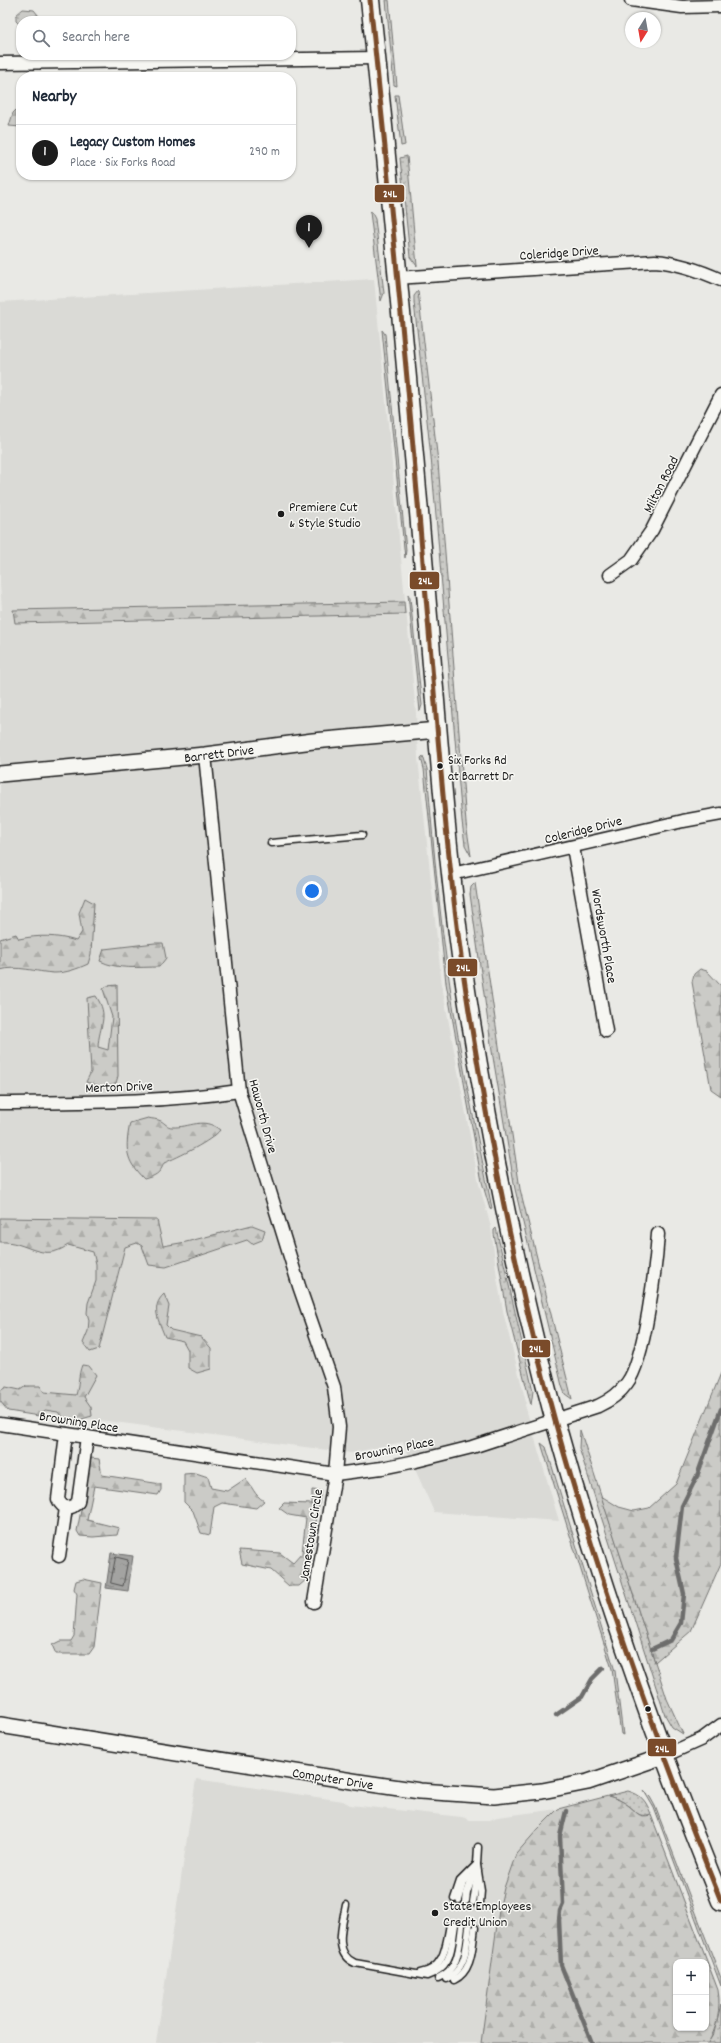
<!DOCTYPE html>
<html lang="en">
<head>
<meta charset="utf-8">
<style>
	:root { --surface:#fff; --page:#f6f6f7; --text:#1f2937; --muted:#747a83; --line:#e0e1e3; --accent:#1c1c1c }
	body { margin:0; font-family:Dekko,sans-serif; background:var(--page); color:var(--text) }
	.controls { position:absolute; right:12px; bottom:12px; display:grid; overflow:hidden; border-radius:8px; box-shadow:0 1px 3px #0004 }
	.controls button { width:36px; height:36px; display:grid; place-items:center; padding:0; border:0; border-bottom:1px solid var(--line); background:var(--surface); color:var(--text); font:20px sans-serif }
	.compass { position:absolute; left:625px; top:12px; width:36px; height:36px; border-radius:50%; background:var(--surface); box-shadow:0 1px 3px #0004; rotate:191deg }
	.you { position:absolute; left:312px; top:891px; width:14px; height:14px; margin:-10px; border:3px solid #fff; border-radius:50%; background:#1a73e8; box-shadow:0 0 0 6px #1a73e833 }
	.badge { display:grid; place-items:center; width:26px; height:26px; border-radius:50%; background:var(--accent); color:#fff; font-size:13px; font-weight:700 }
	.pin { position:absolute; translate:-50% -33px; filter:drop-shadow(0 1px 2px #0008) }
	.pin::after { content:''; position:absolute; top:21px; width:14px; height:12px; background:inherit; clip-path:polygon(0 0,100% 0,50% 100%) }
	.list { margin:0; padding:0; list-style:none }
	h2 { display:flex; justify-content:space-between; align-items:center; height:52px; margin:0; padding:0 16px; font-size:17px }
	h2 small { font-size:13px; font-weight:400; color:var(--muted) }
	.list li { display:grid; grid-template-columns:26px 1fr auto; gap:12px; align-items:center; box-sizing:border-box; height:56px; padding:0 16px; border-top:1px solid var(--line) }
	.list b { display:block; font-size:15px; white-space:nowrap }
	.list p { margin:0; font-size:13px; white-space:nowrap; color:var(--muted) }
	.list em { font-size:13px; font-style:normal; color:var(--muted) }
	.icon { flex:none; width:22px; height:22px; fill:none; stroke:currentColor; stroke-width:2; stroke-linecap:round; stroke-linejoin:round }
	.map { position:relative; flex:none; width:721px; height:2043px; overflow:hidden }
	.search { position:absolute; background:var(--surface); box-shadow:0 1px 3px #0004; left:16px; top:16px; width:280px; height:44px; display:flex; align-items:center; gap:10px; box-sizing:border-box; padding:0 14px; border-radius:16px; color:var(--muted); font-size:15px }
	.panel { position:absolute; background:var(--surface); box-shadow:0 1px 3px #0004; left:16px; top:72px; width:280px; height:108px; border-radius:16px }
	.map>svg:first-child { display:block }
	.built { fill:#dadad6; fill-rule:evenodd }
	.grass { fill:url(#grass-dots); stroke:#747472 }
	.forest { fill:url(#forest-firs); stroke:#747472; fill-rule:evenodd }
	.water { fill:url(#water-ripples); stroke:#6d6d6c }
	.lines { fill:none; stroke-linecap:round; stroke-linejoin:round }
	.shore { stroke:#525251; stroke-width:1 }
	.stream { stroke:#6d6d6c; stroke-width:4.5 }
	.service-casing { stroke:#1c1c1c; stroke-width:9 }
	.minor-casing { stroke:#1c1c1c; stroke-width:15 }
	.tertiary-casing { stroke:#1c1c1c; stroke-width:18 }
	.primary-casing { stroke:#1c1c1c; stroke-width:21 }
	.service { stroke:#f6f6f2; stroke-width:6 }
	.minor { stroke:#f6f6f2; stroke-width:12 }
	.tertiary { stroke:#f6f6f2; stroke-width:15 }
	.primary { stroke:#f6f6f2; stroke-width:18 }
	.bus-1-casing { stroke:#f6f6f2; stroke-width:8 }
	.bus-1 { stroke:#7a4b2a; stroke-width:5 }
	.poi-dot { fill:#1c1c1c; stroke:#f6f6f2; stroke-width:1.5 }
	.labels { text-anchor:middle; stroke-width:3; stroke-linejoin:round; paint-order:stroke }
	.bus-label { font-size:13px; fill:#1c1c1c; stroke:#f6f6f2; text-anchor:start }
	.street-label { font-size:14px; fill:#1c1c1c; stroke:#f6f6f2 }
	.poi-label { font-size:14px; fill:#1c1c1c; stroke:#f6f6f2; text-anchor:start }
	.line-badge { stroke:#f6f6f2; stroke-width:1.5 }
	.badge-label { font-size:11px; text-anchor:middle; font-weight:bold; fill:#fff }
</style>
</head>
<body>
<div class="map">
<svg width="721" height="2043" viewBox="0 0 721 2043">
	<defs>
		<pattern id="grass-dots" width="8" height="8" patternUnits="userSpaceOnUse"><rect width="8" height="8" fill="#cbcbc7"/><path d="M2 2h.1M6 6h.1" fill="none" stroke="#aeaeaa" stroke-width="1.8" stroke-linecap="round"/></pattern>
		<pattern id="forest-firs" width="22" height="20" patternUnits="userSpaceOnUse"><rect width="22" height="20" fill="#cbcbc7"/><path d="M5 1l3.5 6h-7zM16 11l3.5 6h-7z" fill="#aeaeaa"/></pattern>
		<pattern id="water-ripples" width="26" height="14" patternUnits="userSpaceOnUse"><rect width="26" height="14" fill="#a3a3a1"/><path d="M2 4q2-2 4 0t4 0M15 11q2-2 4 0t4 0" fill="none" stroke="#848482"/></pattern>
	</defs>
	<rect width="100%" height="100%" fill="#e9e9e5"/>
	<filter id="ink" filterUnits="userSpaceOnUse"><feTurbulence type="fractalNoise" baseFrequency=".025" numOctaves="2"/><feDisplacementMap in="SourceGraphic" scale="8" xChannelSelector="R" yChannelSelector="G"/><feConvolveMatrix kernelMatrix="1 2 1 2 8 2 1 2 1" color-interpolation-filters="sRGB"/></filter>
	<g filter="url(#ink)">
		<g class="built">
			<polygon points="374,279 416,713 418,758 442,986 479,1184 491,1227 497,1278 504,1316 526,1402 525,1405 559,1521 434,1512 403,1442 351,1453 0,1407 0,610 2,610 0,585 0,302"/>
			<path d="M196,1779l147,22 7,4 112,12 8,3h20l7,-3 61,-8 50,-13 21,10 14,11 8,-3 64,165 6,21 -13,43h-552zM676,1962h30v66h-30z"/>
		</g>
		<g class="grass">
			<polygon points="386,0 389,0 397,86 394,85"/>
			<polygon points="398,95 405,145 401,146 395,95"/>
			<polygon points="407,156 417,266 410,257 400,158"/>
			<polygon points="371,211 375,219 384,293 381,301 370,212"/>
			<polygon points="418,291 438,462 466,823 471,856 465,845 462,821 431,457 414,302 414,296"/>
			<polygon points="382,330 385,334 406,550 405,558"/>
			<polygon points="408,594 410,598 422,705 420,711"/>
			<path d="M423,756l4,13c7,87 15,175 30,261 10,60 23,119 35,178l-2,1 -8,-27 -36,-199 -22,-214 -3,-11z"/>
			<polygon points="475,883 520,1189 572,1399 565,1394 562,1386 515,1189 492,1051 470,894 471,887"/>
			<polygon points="496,1228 533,1391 531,1405 507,1311 494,1234 494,1230"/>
			<polygon points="580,1430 667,1699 683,1734 672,1727 665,1715 579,1448"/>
			<polygon points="541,1443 546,1447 615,1671 623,1735 621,1734 612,1669"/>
			<path d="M628,1791c14,4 18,10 23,23 -13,4 -13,-1 -22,-8 -6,-5 -14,-8 -21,-10z"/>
			<polygon points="644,1791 650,1797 655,1806 721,1978 721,1986 654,1808"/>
			<polygon points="721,2004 721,2043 708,2043 714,2033"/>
		</g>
		<g class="forest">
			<polygon points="23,9 34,10 43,21 21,21 21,26 16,21 16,15"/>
			<polygon points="21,105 21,127 9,126 13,113"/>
			<polygon points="404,602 405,614 15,623 13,610"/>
			<path d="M85,898l9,5 -3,51 -3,10c-11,5 -22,9 -34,9 -18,-1 -37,-8 -54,-3v-31l16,-5 3,5c19,-4 38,-4 57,2l6,-9 -3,-19z"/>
			<path d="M155,943h8l3,15 -7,9c-20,0 -41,3 -59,-6l4,-12z"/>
			<polygon points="700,969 707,971 721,986 721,1096 711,1089 692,982 694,974"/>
			<path d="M117,985l1,91 -2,7 -13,4 -17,-5 5,-10 -4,-74 9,-2c14,21 3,29 2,51l10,3 4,-33 -9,-28 4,-3z"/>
			<path d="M148,1118c4,1 9,1 13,3 4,2 6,6 11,6 18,1 31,-11 48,3 -8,11 -42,27 -56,33 -4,11 -9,13 -20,16 -19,-19 -19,-30 -14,-56z"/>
			<path d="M0,1218l157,2 6,26 23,-4 66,-17 13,5 -3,10 -10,4 -5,-4 -81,27 -17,-2 -7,-19 -5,-3 -12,4 -26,102 -9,3 -7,-9 5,-12 1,-11 -2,-7 1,-10 8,-22v-17l-3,-12 -25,-7c-26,19 -42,-5 -68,-3z"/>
			<path d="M164,1294l5,12 -3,19 5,5 30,7 10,11v21l-14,4 -9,-5v-18l-5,-9 -18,-4c-6,-16 -15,-30 -1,-43z"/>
			<path d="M82,1365l7,1 7,9 -12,22 7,10 1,9 -17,5 -12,-2 -5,-7 -13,-2 -6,6 -31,-5 -8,-10v-10l6,-4 14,3 6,-4h14l4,6 32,3c3,-10 2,-20 6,-30z"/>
			<polygon points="721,1373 721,1563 691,1631 655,1662 601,1496 619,1507 634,1511 649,1508 676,1484"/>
			<polygon points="91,1458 99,1459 102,1475 161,1484 161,1490 158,1495 94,1486 87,1520 119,1528 117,1535 93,1537 80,1536 77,1531"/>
			<path d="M196,1473l12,4 3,11 16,3 18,-12c9,9 8,15 19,22l-8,7 -34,-5 -8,4 -4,28 -9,-2 -8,-22 -9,-9v-28z"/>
			<polygon points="312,1490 321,1491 307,1579 299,1586 289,1586 271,1570 242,1564 239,1550 280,1553 293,1563 302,1553 306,1518 289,1515 279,1508 284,1503 312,1504"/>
			<polygon points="83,1579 102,1583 94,1647 89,1654 56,1654 52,1645 60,1641 71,1641 74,1636 77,1594 74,1589 76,1581"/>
			<path d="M608,1796c7,2 15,5 21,10 9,7 9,12 22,9l67,175c3,18 -1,38 -10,53h-227l18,-133 5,-22 12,-34 22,-25 20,-20zM676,1962h30v66h-30z"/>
		</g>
		<polygon class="water" points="111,1553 133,1556 128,1591 106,1588"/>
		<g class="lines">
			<polygon class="shore" points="116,1557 128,1560 123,1586 111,1583"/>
			<g class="stream">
				<polyline points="652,1649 671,1640 681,1623 684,1594 676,1558 682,1506 697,1476 721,1409"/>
				<polyline points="556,1715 582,1697 592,1679 603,1668"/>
				<polyline points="566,1811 560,1836 563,1904 560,1911 559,1920 561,1965 592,2043"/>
			</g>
			<g class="service-casing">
				<g id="service">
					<polyline points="271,843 362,835"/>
					<polyline points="477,1865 481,1891 480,1903"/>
					<polyline points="454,1899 460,1881 476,1865"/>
					<polyline points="459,1900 464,1883 468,1876"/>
					<polyline points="466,1901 467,1893 477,1864 478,1847"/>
					<polyline points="473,1902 477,1878"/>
					<path d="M346,1905c-3,18 -14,49 9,58l72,13c26,-9 24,-28 28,-51"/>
					<path d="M420,1973c25,-4 26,-28 30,-49"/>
					<path d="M438,1978c22,-9 21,-32 24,-52"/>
					<path d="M446,1979c21,-10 20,-32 23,-52"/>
					<path d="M454,1980c19,-9 18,-34 21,-52"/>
				</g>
			</g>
			<g class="minor-casing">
				<g id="minor">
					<polyline points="631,0 682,7 721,6"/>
					<polyline points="0,63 376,58"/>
					<path d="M396,278l259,-17c24,2 44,9 66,19"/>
					<polyline points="610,575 631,560 652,530 721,395"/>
					<polyline points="205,755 239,1091 299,1286 334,1387 339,1427 335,1474 314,1602"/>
					<polyline points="573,847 606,1031"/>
					<polyline points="452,874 683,821 721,814"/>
					<path d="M0,1103c80,-1 160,0 239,-12"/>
					<path d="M0,1424l335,50 47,-6 34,-7 56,-14 126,-41c11,-5 22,-13 29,-23 18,-23 29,-118 31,-149"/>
					<path d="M66,1434l-8,65c4,10 13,11 20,3l9,-65"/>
					<polyline points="59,1556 66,1508"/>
					<polyline points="664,1756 702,1739 721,1725"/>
				</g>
			</g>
			<g class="tertiary-casing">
				<g id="tertiary">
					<polyline points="0,774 205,755 313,741 438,730"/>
					<polyline points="0,1725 365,1783 420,1791 494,1796 542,1791 588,1782 664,1756"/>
				</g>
			</g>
			<g class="primary-casing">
				<path id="primary" d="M370,0c21,197 39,395 56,593 12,139 21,279 43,417 22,138 50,276 86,411 45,163 102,323 166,480"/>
			</g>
			<use href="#service" class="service"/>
			<use href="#minor" class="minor"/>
			<use href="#tertiary" class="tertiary"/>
			<use href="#primary" class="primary"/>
			<g class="bus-1-casing">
				<path id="bus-1" d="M370,0c20,191 38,382 54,574 13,145 22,292 45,437 22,138 49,276 86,410 45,164 103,323 166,480"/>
			</g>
			<use href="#bus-1" class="bus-1"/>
		</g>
	</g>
	<g class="poi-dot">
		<circle cx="281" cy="514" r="4"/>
		<circle cx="440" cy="766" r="3.5"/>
		<circle cx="648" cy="1709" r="3.5"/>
		<circle cx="435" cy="1913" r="4"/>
	</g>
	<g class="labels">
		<g class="bus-label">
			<text x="448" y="764">Six Forks Rd<tspan x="448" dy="16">at Barrett Dr</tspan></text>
		</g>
		<g class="street-label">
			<text transform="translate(559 252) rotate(-4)" y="5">Coleridge Drive</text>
			<text transform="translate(660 484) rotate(-63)" y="5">Milton Road</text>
			<text transform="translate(219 753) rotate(-7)" y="5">Barrett Drive</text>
			<text transform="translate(583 829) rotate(-14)" y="5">Coleridge Drive</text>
			<text transform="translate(605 936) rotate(80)" y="5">Wordsworth Place</text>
			<text transform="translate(119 1086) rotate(-2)" y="5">Merton Drive</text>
			<text transform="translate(264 1116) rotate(75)" y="5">Haworth Drive</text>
			<text transform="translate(79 1421) rotate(9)" y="5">Browning Place</text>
			<text transform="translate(394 1448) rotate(-11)" y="5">Browning Place</text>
			<text transform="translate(310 1535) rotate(-81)" y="5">Jamestown Circle</text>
			<text transform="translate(333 1778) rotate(9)" y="5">Computer Drive</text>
		</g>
		<g class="poi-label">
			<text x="289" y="511">Premiere Cut<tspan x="289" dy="16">&amp; Style Studio</tspan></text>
			<text x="443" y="1910">State Employees<tspan x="443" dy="16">Credit Union</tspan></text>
		</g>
	</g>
	<g class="line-badge">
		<rect x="374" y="184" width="31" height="19" rx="4" fill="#7a4b2a"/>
		<rect x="409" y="571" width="31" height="19" rx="4" fill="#7a4b2a"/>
		<rect x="447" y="958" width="31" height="19" rx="4" fill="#7a4b2a"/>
		<rect x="521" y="1339" width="30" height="19" rx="4" fill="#7a4b2a"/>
		<rect x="647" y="1738" width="30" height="19" rx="4" fill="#7a4b2a"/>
	</g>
	<g class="badge-label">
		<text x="390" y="197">24L</text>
		<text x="425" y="584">24L</text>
		<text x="463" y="971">24L</text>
		<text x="536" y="1352">24L</text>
		<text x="662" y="1752">24L</text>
	</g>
</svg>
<div class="controls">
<button>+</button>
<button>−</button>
</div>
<svg class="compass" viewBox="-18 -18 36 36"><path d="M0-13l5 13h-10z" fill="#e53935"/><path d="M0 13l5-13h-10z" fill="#747a83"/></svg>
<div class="you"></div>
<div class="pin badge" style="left:309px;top:248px">1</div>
<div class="search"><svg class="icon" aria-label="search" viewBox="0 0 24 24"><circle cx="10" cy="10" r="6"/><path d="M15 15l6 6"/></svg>Search here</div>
<section class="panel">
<h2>Nearby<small></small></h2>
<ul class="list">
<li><span class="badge">1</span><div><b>Legacy Custom Homes</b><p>Place · Six Forks Road</p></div><em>290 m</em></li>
</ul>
</section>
</div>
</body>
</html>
